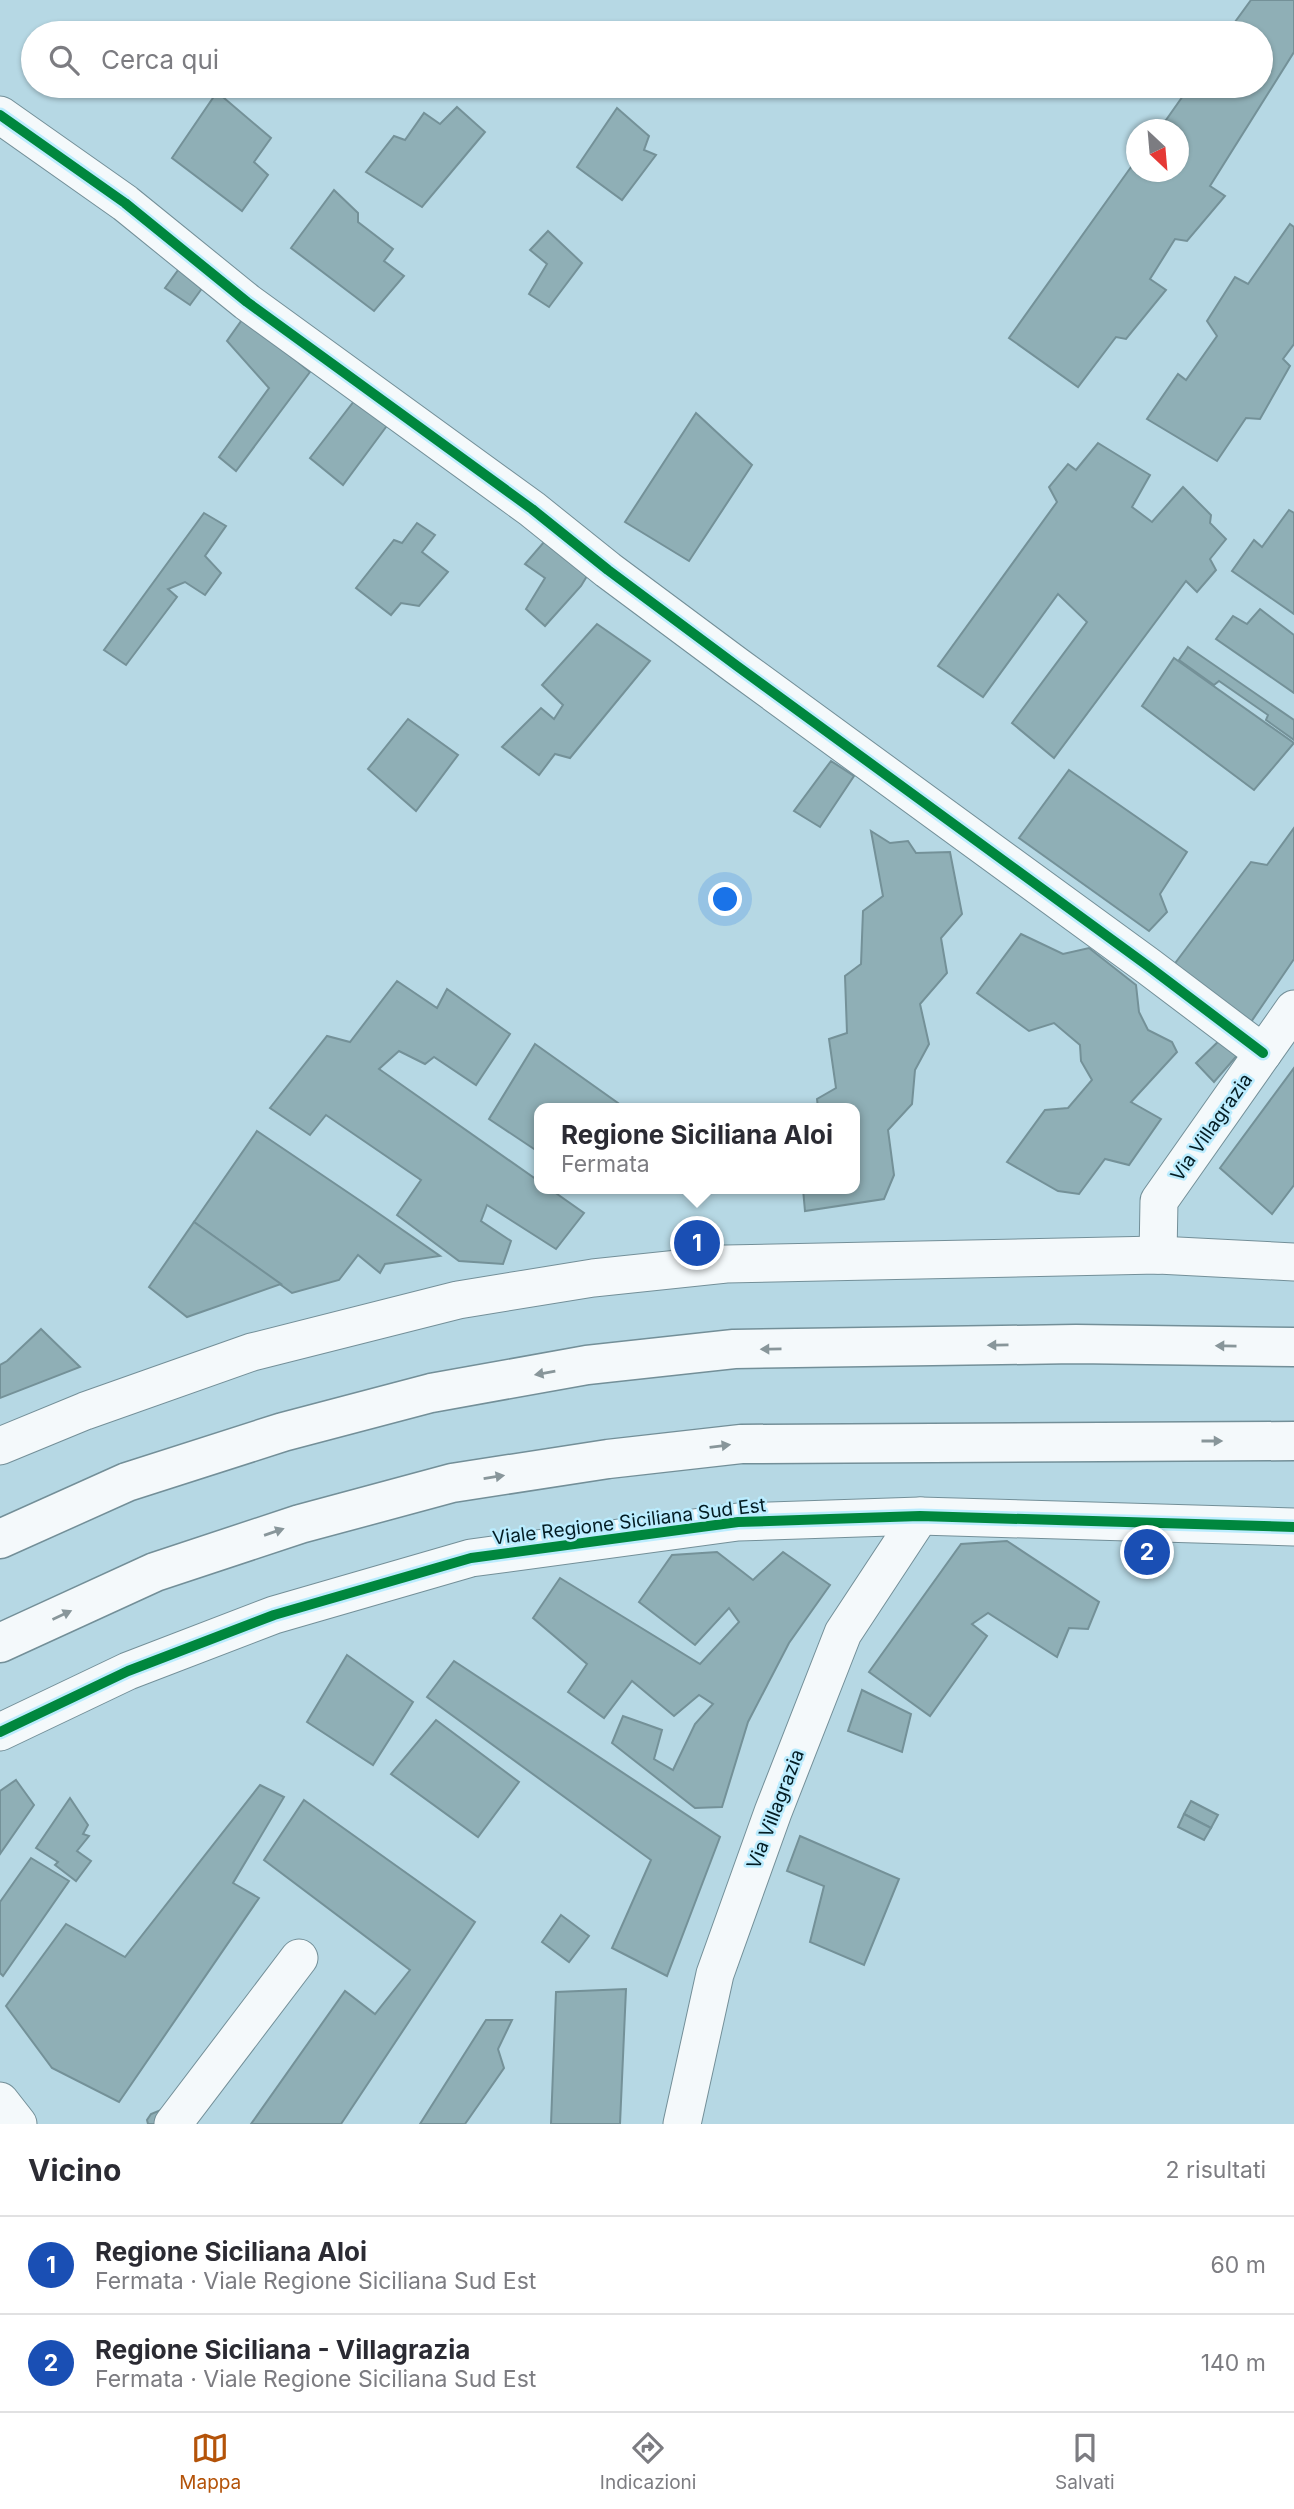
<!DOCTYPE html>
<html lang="it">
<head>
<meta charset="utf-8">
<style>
	:root { --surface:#fff; --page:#f2f2f3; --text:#2b2b33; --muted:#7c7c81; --line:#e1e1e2; --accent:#b45309 }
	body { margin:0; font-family:Inter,sans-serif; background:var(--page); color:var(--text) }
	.compass { position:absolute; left:1126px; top:119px; width:63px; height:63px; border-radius:50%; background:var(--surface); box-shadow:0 2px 5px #0004; rotate:154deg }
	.you { position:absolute; left:726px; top:900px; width:24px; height:24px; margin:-18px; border:5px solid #fff; border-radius:50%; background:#1a73e8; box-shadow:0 0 0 10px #1a73e833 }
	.badge { display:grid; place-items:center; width:46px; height:46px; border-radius:50%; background:var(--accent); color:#fff; font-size:23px; font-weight:700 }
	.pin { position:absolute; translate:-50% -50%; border:4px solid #fff; box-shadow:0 2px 7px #0006 }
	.popup { position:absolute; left:534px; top:1103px; width:326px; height:91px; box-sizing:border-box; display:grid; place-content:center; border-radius:14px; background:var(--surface); filter:drop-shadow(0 2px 5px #0005); font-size:23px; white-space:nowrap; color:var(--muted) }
	.popup b { font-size:26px; color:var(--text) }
	.popup::after { content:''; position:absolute; left:50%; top:100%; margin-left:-14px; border:14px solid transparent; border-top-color:var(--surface) }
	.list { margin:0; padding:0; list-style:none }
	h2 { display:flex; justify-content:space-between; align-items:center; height:91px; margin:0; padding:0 28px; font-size:30px }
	h2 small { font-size:23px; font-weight:400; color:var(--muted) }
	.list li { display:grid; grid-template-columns:46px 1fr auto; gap:21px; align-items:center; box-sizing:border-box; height:98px; padding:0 28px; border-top:2px solid var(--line) }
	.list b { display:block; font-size:26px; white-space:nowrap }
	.list p { margin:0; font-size:23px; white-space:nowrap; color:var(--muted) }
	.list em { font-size:23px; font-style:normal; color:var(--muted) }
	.icon { flex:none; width:38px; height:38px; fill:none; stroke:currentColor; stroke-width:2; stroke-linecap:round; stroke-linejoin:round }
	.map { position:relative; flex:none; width:1294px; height:2124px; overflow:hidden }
	.search { position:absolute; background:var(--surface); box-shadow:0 2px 5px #0004; left:21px; right:21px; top:21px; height:77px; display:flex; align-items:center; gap:18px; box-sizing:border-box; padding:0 24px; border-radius:38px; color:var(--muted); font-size:26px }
	.sheet { height:287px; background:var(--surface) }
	nav { display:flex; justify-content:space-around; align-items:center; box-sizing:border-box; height:98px; border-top:2px solid var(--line); background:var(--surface); font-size:19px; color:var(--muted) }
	nav a { display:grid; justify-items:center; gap:4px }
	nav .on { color:var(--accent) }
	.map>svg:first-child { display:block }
	.building { fill:#8fafb6; stroke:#749198; stroke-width:2 }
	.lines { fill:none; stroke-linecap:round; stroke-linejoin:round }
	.minor-casing { stroke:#738f98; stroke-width:39 }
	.major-casing { stroke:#738f98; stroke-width:41 }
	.minor { stroke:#f4f9fb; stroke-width:37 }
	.major { stroke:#f4f9fb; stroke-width:38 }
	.cycleway-casing { stroke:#bbecfe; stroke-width:15 }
	.cycleway { stroke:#00873e; stroke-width:10 }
	.oneway { fill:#88969a }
	.labels { text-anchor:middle; stroke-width:5; stroke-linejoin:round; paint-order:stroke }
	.street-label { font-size:19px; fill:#031c23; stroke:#bbecfe }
</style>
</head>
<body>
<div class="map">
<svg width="1294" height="2124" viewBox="0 0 1294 2124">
	<rect width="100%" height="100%" fill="#b6d8e4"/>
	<g class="building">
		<polygon points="1251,0 1294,0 1294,52 1210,186 1225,196 1187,241 1175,239 1150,279 1166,290 1126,339 1116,337 1078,387 1009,338 1136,160 1136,172 1178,172 1178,130 1159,130 1190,86 1261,86 1261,33 1227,33"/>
		<polygon points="217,92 271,138 254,162 268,175 242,211 172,158"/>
		<polygon points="457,107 485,132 422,207 366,172 394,136 405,140 424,113 440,124"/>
		<polygon points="617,108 649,136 644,150 656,155 622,200 577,167"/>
		<polygon points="334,190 358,213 358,222 393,249 384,261 404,276 374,311 291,248"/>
		<polygon points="1290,224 1294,227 1294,344 1283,359 1290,366 1260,419 1246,418 1217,461 1147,419 1178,374 1186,380 1217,336 1207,321 1235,277 1248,284"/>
		<polygon points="548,231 582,263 549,307 529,294 547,264 530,250"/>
		<polygon points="184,262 208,280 190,305 165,288"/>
		<polygon points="244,317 310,372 236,471 219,457 269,388 227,341"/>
		<polygon points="358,396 389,423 343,485 310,458"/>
		<polygon points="696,413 752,465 689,561 625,522"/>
		<polygon points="1098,443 1150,475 1132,507 1152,522 1183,487 1211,515 1210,523 1226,539 1210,559 1216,570 1197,592 1186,581 1054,758 1012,723 1087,622 1058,594 983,697 938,666 1057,502 1049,487 1068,464 1076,470"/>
		<polygon points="1289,510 1294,513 1294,614 1232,571 1254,540 1262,547"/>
		<polygon points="204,513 226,526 205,556 221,573 205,595 185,582 168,589 177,597 126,665 104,650"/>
		<polygon points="417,523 435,535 422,552 448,572 419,606 401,603 391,615 356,588 394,540 402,543"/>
		<polygon points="550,535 587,576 581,586 545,626 526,609 545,578 525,564"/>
		<polygon points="1260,609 1294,635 1294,693 1216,639 1233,616 1247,624"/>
		<polygon points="597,624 650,661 570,758 555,754 539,775 502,747 541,708 554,719 563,705 542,685"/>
		<polygon points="1188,647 1294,720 1294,740 1266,720 1268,715 1219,681 1214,685 1179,660"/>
		<polygon points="1174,658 1294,743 1254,790 1142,706"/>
		<polygon points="408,719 458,755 416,811 368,769"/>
		<polygon points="831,761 854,776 820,827 794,811"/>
		<polygon points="1069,770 1187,852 1160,894 1167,912 1149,931 1019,838"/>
		<polygon points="1294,828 1294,959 1251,1022 1173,966 1251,862 1267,865"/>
		<polygon points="871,831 890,843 908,841 916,853 950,852 962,914 941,938 947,973 920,1004 929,1044 915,1070 912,1104 888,1130 894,1175 884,1199 805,1211 803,1189 854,1189 854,1108 818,1108 817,1099 836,1088 829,1039 847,1033 845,976 861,964 863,911 883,896"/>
		<polygon points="1021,934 1063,954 1089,948 1136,985 1139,1012 1148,1030 1172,1042 1177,1052 1131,1102 1161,1119 1129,1165 1105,1159 1079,1194 1058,1191 1007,1162 1045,1110 1068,1108 1092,1080 1081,1061 1080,1045 1054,1023 1029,1031 977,993"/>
		<polygon points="397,981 437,1008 447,989 510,1034 476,1085 434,1057 425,1064 399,1051 379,1069 540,1182 540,1189 550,1189 584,1213 556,1249 487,1205 481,1221 511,1241 503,1264 459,1261 397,1215 421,1180 326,1115 310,1135 270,1108 327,1036 350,1042"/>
		<polygon points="1225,1035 1241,1051 1214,1082 1196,1063"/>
		<polygon points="535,1044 625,1108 540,1108 540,1153 489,1119"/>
		<polygon points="1294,1068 1294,1185 1272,1214 1220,1168"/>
		<polygon points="257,1131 368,1206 440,1256 385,1264 380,1273 358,1255 339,1280 292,1293 194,1222"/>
		<polygon points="194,1222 281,1284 187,1317 149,1287"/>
		<polygon points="41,1329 80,1367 0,1398 0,1365 7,1361"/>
		<polygon points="1007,1541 1099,1602 1088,1629 1069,1628 1057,1657 988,1613 972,1624 987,1636 930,1716 869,1672 961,1544"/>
		<polygon points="717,1552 753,1580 783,1552 830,1585 789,1643 748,1722 722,1807 695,1808 612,1743 623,1716 662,1730 654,1759 673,1770 695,1724 713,1704 699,1695 674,1716 632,1681 604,1718 568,1692 587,1664 533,1618 560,1578 700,1664 739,1622 729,1608 695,1645 639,1602 672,1555"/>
		<polygon points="347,1655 413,1702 373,1765 307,1722"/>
		<polygon points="454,1661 720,1837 667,1976 612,1948 651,1860 427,1697"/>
		<polygon points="862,1690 911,1714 902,1752 848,1731"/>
		<polygon points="436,1720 519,1782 478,1837 391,1774"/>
		<polygon points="16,1780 34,1805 0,1854 0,1791"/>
		<polygon points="260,1785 284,1797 233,1883 259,1898 119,2102 52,2068 6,2006 66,1924 125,1957"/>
		<polygon points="70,1798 88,1825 83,1834 89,1836 77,1851 91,1861 76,1881 55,1865 58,1862 36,1848"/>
		<polygon points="304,1800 475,1922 341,2124 251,2124 345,1991 375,2014 410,1970 264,1860"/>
		<polygon points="1191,1801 1218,1815 1211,1828 1184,1814"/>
		<polygon points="1184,1814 1211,1828 1204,1840 1178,1827"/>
		<polygon points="800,1836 899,1879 864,1965 810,1942 824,1886 787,1871"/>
		<polygon points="31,1858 69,1881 3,1976 0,1973 0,1902"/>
		<polygon points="561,1915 589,1936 569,1962 542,1942"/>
		<polygon points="626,1989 620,2124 551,2124 556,1992"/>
		<polygon points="486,2020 512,2020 498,2049 504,2068 465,2124 420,2124"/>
		<polygon points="161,2110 170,2124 148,2124 147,2120 151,2114"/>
	</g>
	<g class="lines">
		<g class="minor-casing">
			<g id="minor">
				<polyline points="0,115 125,203 247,302 532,509 608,570 737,666 1148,966 1263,1053"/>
				<polyline points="1158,1255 1159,1201 1294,1009"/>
				<polyline points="0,1446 85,1411 252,1352 458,1300 593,1278 726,1264 1158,1255 1294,1262"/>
				<polyline points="0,1732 128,1671 274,1615 471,1558 738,1522 920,1516 1294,1527"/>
				<polyline points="0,2101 18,2124"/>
				<polyline points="173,2124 299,1958"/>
				<polyline points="682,2124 715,1974 773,1812 843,1633 920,1516"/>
			</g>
		</g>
		<g class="major-casing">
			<g id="major">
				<polyline points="0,1539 127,1482 283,1432 431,1393 587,1365 734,1349 1076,1344 1294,1347"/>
				<polyline points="0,1643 155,1572 300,1524 452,1483 608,1459 741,1444 1294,1441"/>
			</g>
		</g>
		<use href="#minor" class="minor"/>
		<use href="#major" class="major"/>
		<g class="cycleway-casing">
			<g id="cycleway">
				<polyline points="0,115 125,203 247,302 532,509 608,570 737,666 1148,966 1263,1053"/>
				<polyline points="0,1732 128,1671 274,1615 471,1558 738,1522 920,1516 1294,1527"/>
			</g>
		</g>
		<use href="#cycleway" class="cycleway"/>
	</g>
	<defs><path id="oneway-solid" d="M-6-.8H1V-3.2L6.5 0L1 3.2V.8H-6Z" transform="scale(1.75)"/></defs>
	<g class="oneway">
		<use href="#oneway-solid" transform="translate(998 1345) rotate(179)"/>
		<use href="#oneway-solid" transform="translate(1226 1346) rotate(-179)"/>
		<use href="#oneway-solid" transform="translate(771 1349) rotate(179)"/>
		<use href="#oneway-solid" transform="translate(545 1373) rotate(170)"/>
		<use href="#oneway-solid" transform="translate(1212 1441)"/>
		<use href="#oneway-solid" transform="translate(720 1446) rotate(-7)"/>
		<use href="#oneway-solid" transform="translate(494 1477) rotate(-9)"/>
		<use href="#oneway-solid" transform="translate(274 1532) rotate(-19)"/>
		<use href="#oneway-solid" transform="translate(62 1615) rotate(-25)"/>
	</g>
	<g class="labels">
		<g class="street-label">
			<text transform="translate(1211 1127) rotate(-55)" y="7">Via Villagrazia</text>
			<text transform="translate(629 1521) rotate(-7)" y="7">Viale Regione Siciliana Sud Est</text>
			<text transform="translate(775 1809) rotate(-69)" y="7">Via Villagrazia</text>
		</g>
	</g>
</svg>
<svg class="compass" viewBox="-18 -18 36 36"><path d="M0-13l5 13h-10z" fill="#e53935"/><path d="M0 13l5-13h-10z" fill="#7c7c81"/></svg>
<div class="you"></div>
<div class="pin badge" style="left:697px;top:1243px;background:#1a4fb4">1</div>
<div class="popup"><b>Regione Siciliana Aloi</b>Fermata</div>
<div class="pin badge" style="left:1147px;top:1552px;background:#1a4fb4">2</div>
<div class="search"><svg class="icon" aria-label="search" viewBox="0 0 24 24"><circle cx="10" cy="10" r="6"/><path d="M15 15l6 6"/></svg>Cerca qui</div>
</div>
<section class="sheet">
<h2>Vicino<small>2 risultati</small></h2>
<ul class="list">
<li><span class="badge" style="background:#1a4fb4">1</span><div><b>Regione Siciliana Aloi</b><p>Fermata · Viale Regione Siciliana Sud Est</p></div><em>60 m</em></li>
<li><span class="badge" style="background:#1a4fb4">2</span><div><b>Regione Siciliana - Villagrazia</b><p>Fermata · Viale Regione Siciliana Sud Est</p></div><em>140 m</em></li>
</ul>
</section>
<nav>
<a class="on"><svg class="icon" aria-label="map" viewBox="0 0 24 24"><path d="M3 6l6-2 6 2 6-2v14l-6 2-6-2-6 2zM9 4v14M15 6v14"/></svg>Mappa</a>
<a><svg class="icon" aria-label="directions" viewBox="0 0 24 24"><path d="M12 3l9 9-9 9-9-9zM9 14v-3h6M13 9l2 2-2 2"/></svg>Indicazioni</a>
<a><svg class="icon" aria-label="saved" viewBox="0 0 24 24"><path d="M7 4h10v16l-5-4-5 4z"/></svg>Salvati</a>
</nav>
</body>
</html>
